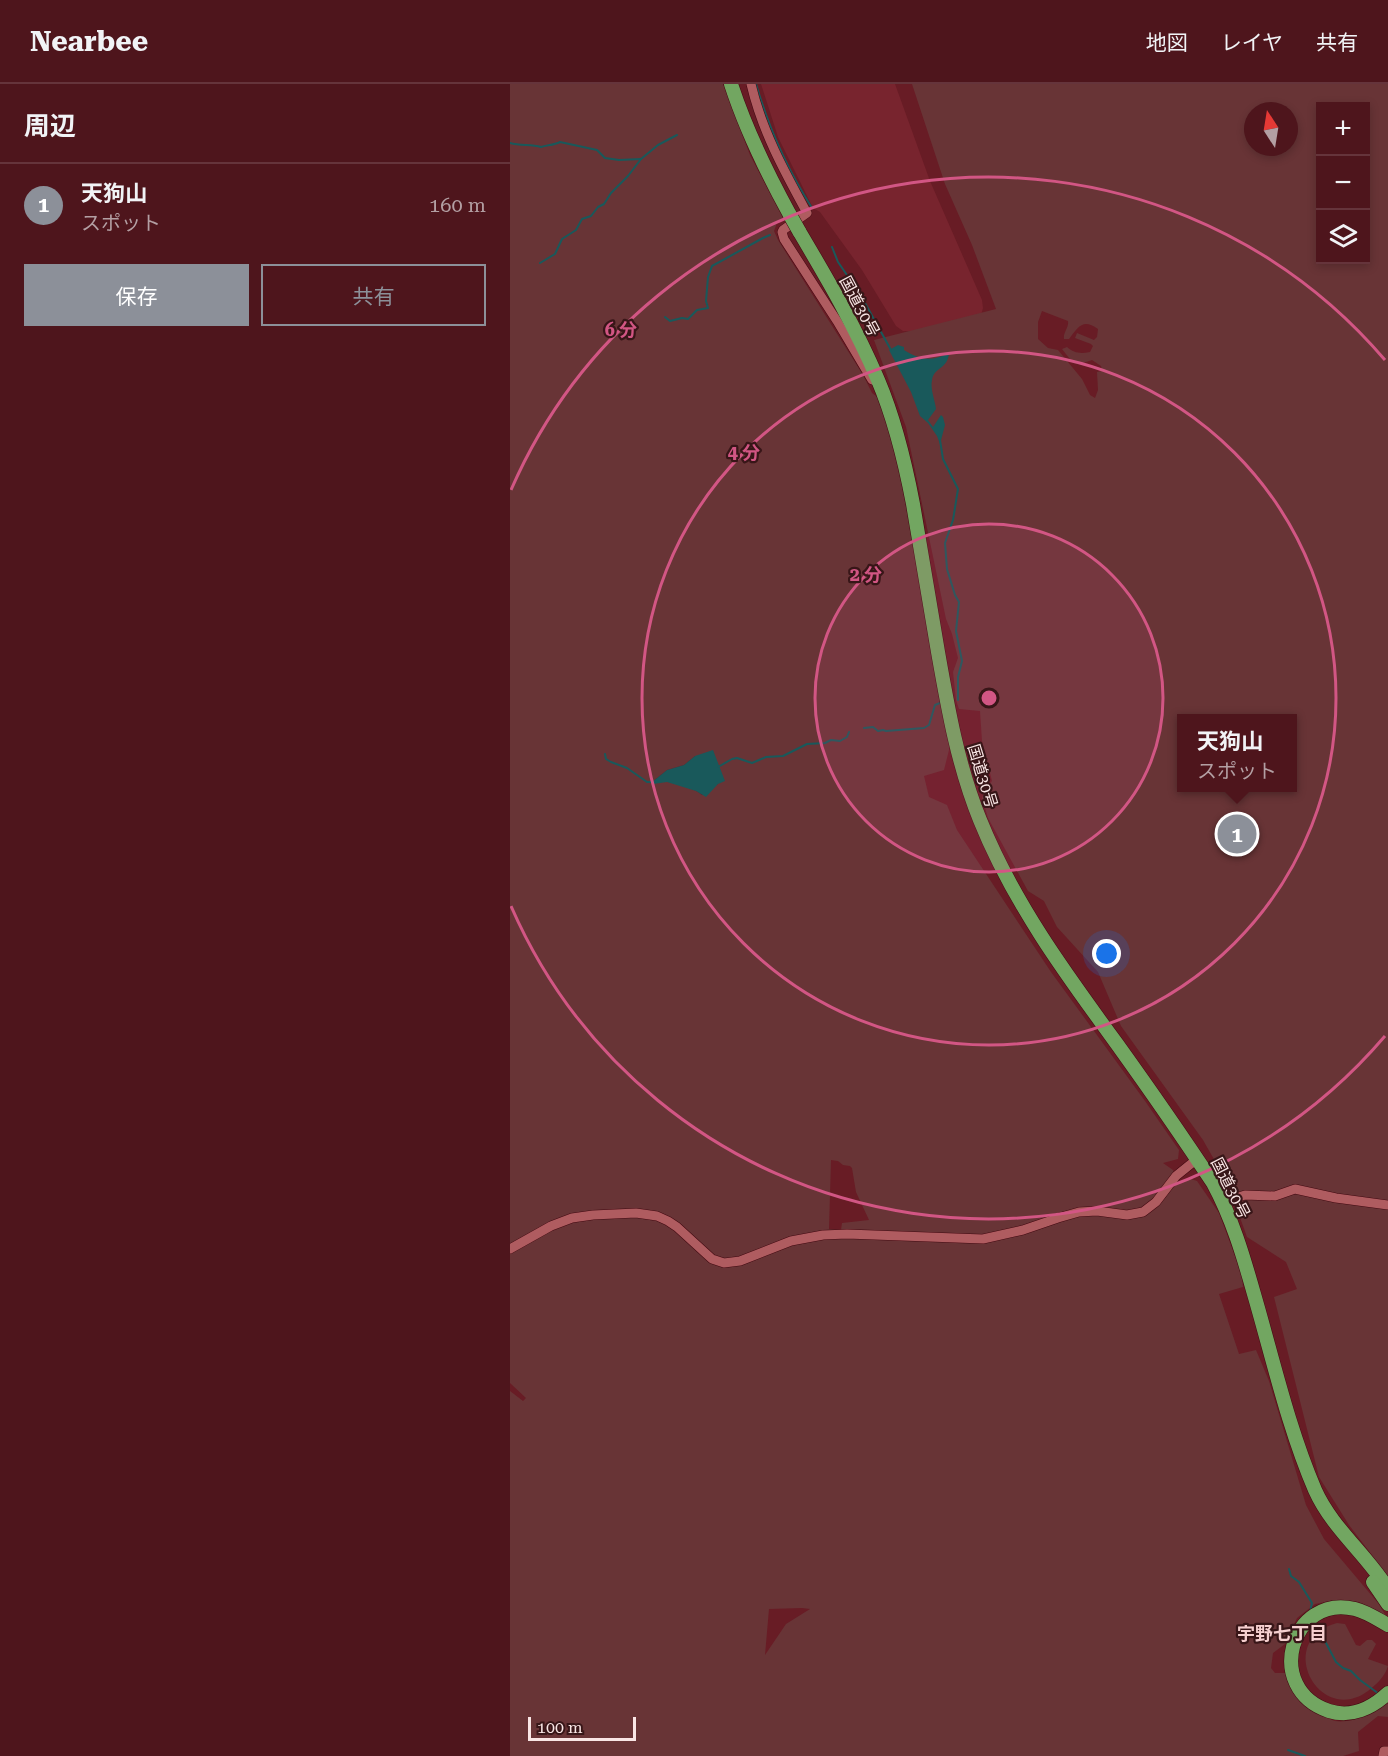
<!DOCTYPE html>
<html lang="ja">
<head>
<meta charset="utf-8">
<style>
	:root { --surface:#4e151c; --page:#582229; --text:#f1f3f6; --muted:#b39fa3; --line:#65343b; --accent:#8c9099 }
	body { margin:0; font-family:"Roboto Serif","Noto Sans JP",serif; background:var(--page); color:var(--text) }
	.controls { position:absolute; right:18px; top:18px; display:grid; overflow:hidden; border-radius:0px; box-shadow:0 3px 9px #0003 }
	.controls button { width:54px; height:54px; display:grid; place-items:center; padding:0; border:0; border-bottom:2px solid var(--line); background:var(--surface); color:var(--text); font:30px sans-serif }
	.compass { position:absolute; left:734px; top:18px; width:54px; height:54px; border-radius:50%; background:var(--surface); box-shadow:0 3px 9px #0003; rotate:348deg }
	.scale { position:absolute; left:18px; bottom:15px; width:108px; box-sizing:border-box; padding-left:6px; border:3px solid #f9e6e5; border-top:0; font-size:16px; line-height:21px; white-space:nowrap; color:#f9e6e5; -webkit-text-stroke:4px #381618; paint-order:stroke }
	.you { position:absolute; left:597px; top:870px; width:21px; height:21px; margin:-15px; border:4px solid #fff; border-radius:50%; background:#1a73e8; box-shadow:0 0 0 9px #1a73e833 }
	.badge { display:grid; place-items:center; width:39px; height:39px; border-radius:50%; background:var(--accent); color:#fff; font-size:20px; font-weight:700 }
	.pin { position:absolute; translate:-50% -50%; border:3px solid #fff; box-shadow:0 2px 6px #0006 }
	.popup { position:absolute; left:667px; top:630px; width:120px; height:78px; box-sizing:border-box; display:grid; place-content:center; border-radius:0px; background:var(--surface); filter:drop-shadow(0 2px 4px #0005); font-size:20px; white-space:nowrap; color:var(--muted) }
	.popup b { font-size:22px; color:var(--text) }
	.popup::after { content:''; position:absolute; left:50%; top:100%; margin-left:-12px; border:12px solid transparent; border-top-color:var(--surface) }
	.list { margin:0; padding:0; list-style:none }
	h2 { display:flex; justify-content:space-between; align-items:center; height:78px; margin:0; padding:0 24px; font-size:26px }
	h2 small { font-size:20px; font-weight:400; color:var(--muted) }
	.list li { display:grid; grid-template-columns:39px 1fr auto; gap:18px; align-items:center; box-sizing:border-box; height:84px; padding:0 24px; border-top:2px solid var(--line) }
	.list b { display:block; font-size:22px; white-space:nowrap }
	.list p { margin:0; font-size:20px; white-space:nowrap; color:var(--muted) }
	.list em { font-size:20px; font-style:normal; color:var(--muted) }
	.actions { display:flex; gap:12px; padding:18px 24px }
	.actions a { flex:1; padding:14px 0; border:2px solid var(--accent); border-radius:0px; text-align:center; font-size:21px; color:var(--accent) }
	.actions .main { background:var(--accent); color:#fff }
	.icon { flex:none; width:33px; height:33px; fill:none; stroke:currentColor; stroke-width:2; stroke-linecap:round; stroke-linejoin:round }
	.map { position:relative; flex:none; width:878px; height:1672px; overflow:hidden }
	header { display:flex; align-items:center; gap:36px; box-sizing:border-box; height:84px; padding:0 30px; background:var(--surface); border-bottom:2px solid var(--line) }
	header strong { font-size:28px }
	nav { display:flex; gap:33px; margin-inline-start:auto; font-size:21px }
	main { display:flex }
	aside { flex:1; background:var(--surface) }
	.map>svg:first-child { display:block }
	.built { fill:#78242e }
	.green { fill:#683436; fill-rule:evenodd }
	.water { fill:#19595b }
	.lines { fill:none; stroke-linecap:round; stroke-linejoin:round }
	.stream { stroke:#19595b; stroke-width:2 }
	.minor-casing { stroke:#420911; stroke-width:10 }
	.highway-casing { stroke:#420911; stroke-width:15 }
	.minor { stroke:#af5c60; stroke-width:9 }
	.highway { stroke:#72a661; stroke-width:14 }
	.highway-bridge-casing { stroke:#420911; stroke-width:15; stroke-linecap:butt }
	.highway-bridge { stroke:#72a661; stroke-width:14 }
	.ring { fill:none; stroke:#d25684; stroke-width:3 }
	.labels { text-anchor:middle; stroke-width:4.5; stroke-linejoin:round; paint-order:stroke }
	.street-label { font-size:16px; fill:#f9e6e5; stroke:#381618 }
	.neighbourhood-label { font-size:18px; font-weight:bold; fill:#f5cfcf; stroke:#381618 }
	.centre { fill:#d25684; stroke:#381618; stroke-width:3 }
	.ring-label { font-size:18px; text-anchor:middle; font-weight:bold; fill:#d25684; stroke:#381618; stroke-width:4.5; stroke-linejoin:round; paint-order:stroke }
</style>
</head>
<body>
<header>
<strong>Nearbee</strong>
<nav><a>地図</a><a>レイヤ</a><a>共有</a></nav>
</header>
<main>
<aside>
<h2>周辺<small></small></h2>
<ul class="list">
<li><span class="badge">1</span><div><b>天狗山</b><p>スポット</p></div><em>160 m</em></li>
</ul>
<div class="actions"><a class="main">保存</a><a>共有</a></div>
</aside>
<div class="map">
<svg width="878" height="1672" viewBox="0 0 878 1672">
	<rect width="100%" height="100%" fill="#681c25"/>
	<polygon class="built" points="251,0 385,0 420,97 472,216 473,224 471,231 411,247 393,247 386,242 352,186 310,128 303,124 268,53"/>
	<g class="green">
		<path d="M0,0h213l27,71 33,63 -6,5 -3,8 4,9 85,135 9,18 8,6 18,59 52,288 -6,24 -20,6 5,21 18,8 10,25 94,142 94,129 34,49 -1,9 -15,4 10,7 6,13 9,-5 9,3 22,32 23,62 1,12 -24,7 20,60 17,-4 13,31 37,124 18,34 54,64 8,13 -27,-14 -24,-2 -20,4 -18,14 -12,26 -12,9 -2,15 4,5h12c6,21 15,32 35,42 3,1 9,5 13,6 17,3 39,-9 53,-18v14l-10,-1 -20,16 1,19 -16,5h-833v-365l13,10 3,-3 -16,-15zM185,672l23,28 -16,11c-8,-7 -24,-12 -34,-13 -7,-1 -9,2 -16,0l15,-12 17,-5zM321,1076l7,1 5,4 7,1 2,2 4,24 13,28 -27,3 -1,7 -12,-1zM292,1524l8,1 -24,15 -21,31 4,-46z"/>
		<path d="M402,0h476v1492l-39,-51 -30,-48 -45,-180 23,-8 -11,-27 -39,-25 -19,-53 -25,-44 -82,-114 -23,-54 -41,-45 -13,-26 -16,-10 -40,-73 -6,-20 4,-10 6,-7 -10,-40 -2,-30 -21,-2 -3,-9 -3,-28 5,-14 -6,-24 -6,-15 -40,-192 -32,-87 122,-31 -24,-64 -27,-61zM810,22h46v154h-46zM743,27h36v36h-36zM532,227l26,10c1,7 -5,11 -4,18h5c9,-12 14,-21 29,-10l-1,8 -3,3 -17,-7 -2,5 16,6 2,2 -3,6c-10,2 -16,1 -23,-5l-5,2 11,14 7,1 12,-4 9,6 1,5 -5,1 1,18 -3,8 -5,-3 -8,-16 -24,-29 -10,-2 -10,-9v-17zM672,634h111v70h-111z"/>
		<path d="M827,1539l8,1 11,21 4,1 7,-6h5l4,4 -8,15 20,7c-3,10 -11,18 -20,25 -49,36 -95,-51 -31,-68z"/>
	</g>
	<g class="water">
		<path d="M388,261l6,2v3c16,10 28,12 45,3 -1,16 -15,14 -17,27 -2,9 3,20 4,29l-8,11 5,7 8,-12 2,2 2,8 -5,19 -3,-8 -9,-13 -8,-7 -9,-24 -22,-42z"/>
		<polygon points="203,666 215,697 208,700 196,713 186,707 157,698 143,700 142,698 157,686 174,681 185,672"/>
	</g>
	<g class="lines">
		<g class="stream">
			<path d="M246,0c13,45 31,85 56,124"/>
			<path d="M0,59c11,3 21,1 31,4 7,-2 13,-2 19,-5l37,8 8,8 14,2 22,-1"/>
			<polyline points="322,163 328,178 350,210 381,266"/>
			<polyline points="30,179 45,170 52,155 66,146 72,135 81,132 88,123 94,120 101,109 118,92 131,75 148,61 167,51"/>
			<polyline points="155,233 160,237 172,234 178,235 187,226 198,224 196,217 198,193 202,182 253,154 260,151"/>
			<polyline points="430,356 433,375 448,405 443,436 435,459 437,485 445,511 449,518 446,547 452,577 448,593 448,616"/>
			<polyline points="354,644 363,643 368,647 373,646 376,647 414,644 419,641 425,621 430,619"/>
			<polyline points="95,670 96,675 101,678 117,684 137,698 145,698"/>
			<polyline points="208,683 222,675 227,674 242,679 256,673 273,672 297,660 315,659 321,656 330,657 337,653 339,648"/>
			<polyline points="779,1485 781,1492 789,1498 802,1519 800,1528"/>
			<polyline points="805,1538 826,1578 833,1584 841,1587 850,1596 869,1610"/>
			<polyline points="778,1666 795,1672"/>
		</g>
		<g class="minor-casing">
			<g id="minor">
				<path d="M241,0c11,47 33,87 56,129l-24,17 -1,2 2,7 53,82 35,59 4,1"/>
				<polyline points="713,1118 735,1111 765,1112 785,1105 826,1114 878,1121"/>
				<polyline points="0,1165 41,1142 62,1134 83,1131 126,1129 147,1132 158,1137 167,1143 202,1175 214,1179 230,1177 281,1157 313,1151 337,1150 473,1155 513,1146 548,1134 569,1128 587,1127 617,1131 633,1128 646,1118 666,1092 687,1075"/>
				<polyline points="873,1672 874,1667 878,1667"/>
			</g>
		</g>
		<g class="highway-casing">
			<g id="highway">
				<path d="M221,0c15,46 36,89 59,131"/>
				<path d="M289,147c29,49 57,97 79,149 17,40 27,82 35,124 8,49 17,99 25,148 10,57 20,114 42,168 33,82 85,153 137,224 33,46 65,92 96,139 19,35 30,72 41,111 19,65 34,133 61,196 17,38 51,64 73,99"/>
				<polyline points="863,1498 878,1520"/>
				<path d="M878,1541c-11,-6 -21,-13 -33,-16 -64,-16 -92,80 -26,102 22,7 43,-3 59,-18"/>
			</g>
		</g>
		<use href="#minor" class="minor"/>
		<use href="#highway" class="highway"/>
		<g class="highway-bridge-casing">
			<polyline id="highway-bridge" points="280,131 289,147"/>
		</g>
		<use href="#highway-bridge" class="highway-bridge"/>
	</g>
	<circle cx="479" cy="614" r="174" fill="#d25684" fill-opacity=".12"/>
	<g class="ring">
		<circle cx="479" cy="614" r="174"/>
		<circle cx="479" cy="614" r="347"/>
		<path d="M875 952A521 521 0 0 1 1 822M1 406A521 521 0 0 1 875 276"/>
	</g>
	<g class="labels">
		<g class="street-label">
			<text transform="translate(350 222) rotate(62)" y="6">国道30号</text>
			<text transform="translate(473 692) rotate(73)" y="6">国道30号</text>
			<text transform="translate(721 1104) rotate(63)" y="6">国道30号</text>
		</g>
		<g class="neighbourhood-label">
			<text x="772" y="1556">宇野七丁目</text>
		</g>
	</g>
	<circle cx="479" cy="614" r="9" class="centre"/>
	<g class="ring-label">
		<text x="111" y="252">6 分</text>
		<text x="234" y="375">4 分</text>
		<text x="356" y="497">2 分</text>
	</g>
</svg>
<div class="controls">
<button>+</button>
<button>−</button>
<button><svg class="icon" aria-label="layers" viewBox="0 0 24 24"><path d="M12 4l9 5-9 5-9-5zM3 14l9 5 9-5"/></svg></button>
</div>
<svg class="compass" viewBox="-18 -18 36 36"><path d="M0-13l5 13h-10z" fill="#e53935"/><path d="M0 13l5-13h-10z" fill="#b39fa3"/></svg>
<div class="scale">100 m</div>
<div class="you"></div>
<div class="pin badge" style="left:727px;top:750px">1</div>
<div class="popup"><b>天狗山</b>スポット</div>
</div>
</main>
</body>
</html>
